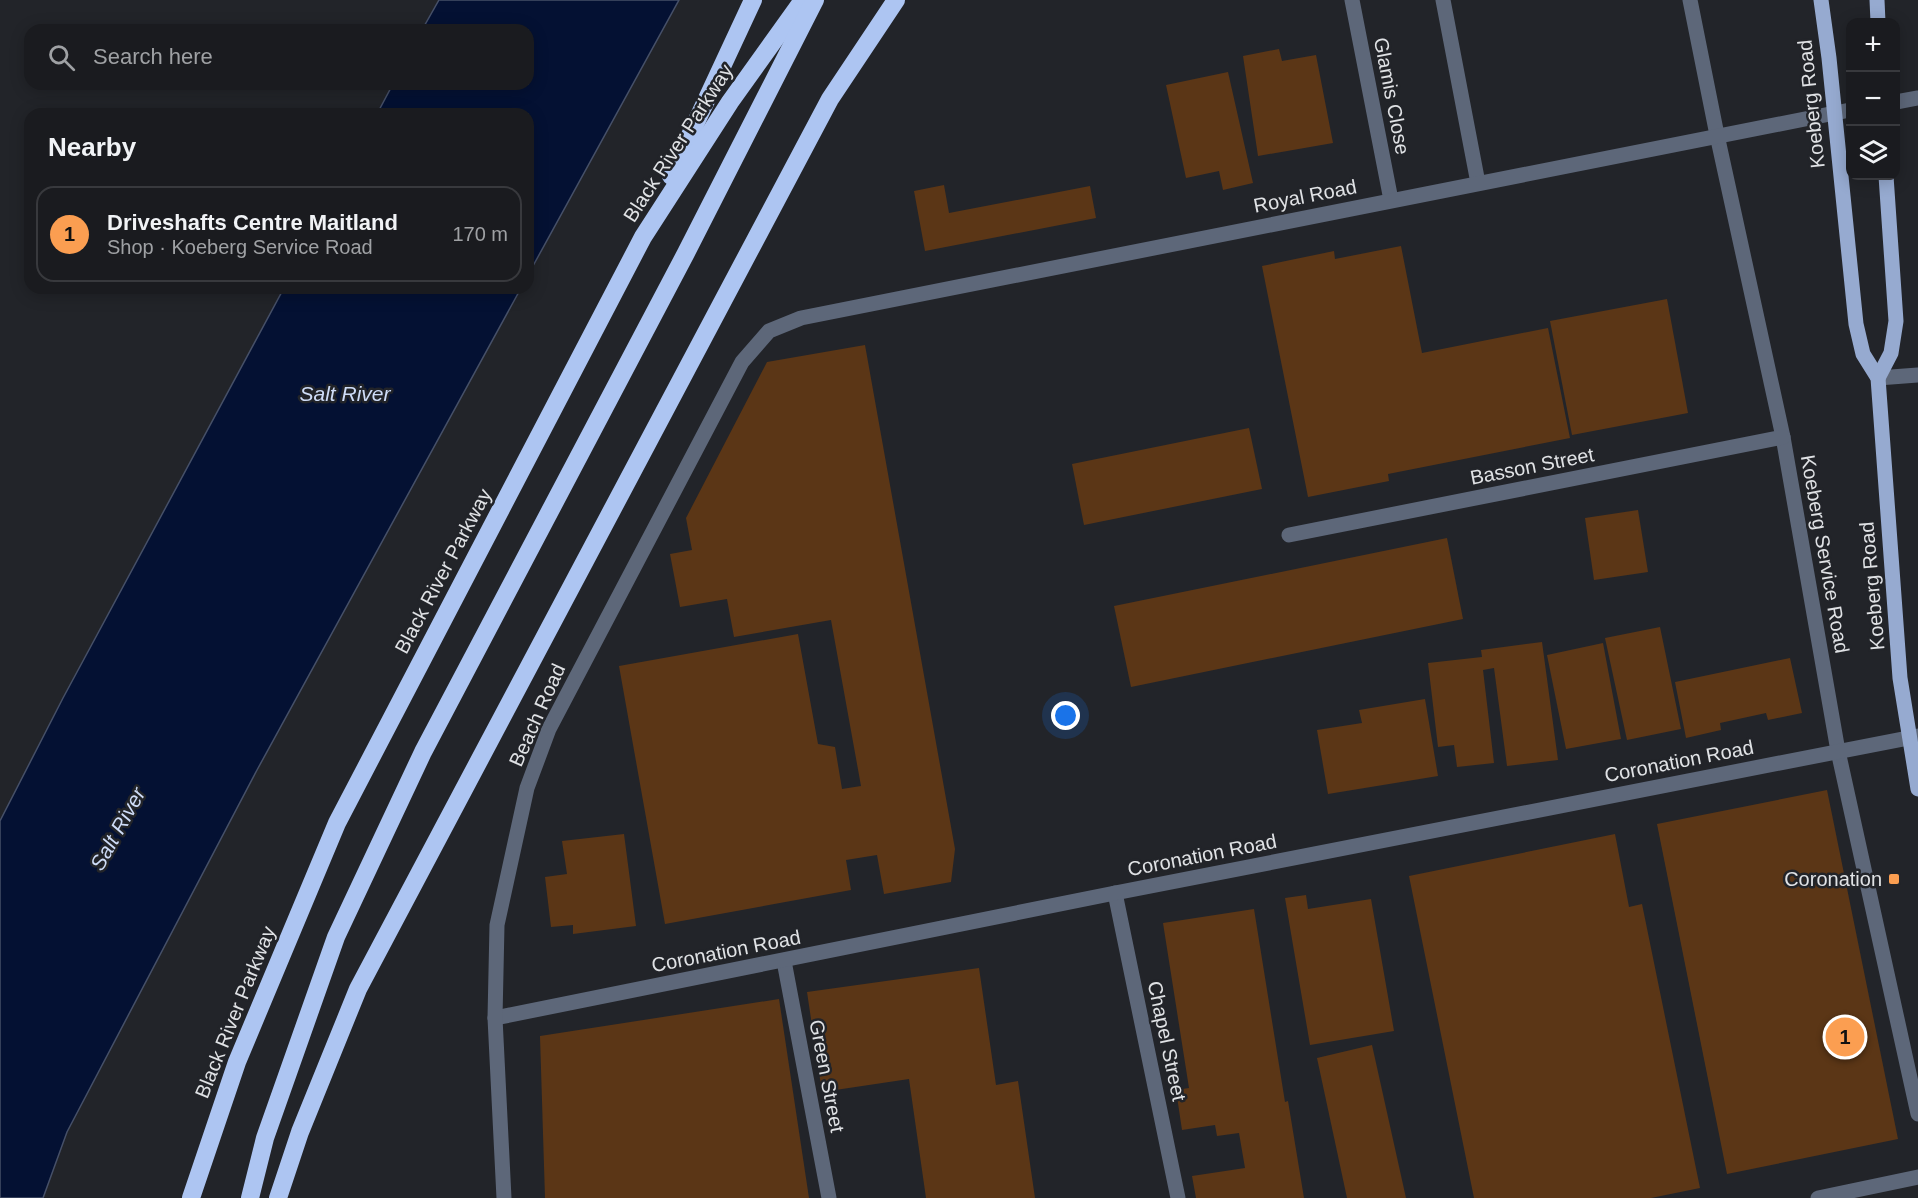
<!DOCTYPE html>
<html lang="en">
<head>
<meta charset="utf-8">
<style>
	:root { --surface:#1a1b1f; --page:#27282c; --text:#f1f3f6; --muted:#9fa1a4; --line:#38393d; --accent:#fb9e51 }
	body { margin:0; font-family:Helvetica,sans-serif; background:var(--page); color:var(--text) }
	.controls { position:absolute; right:18px; top:18px; display:grid; overflow:hidden; border-radius:12px; box-shadow:0 3px 15px #0003 }
	.controls button { width:54px; height:54px; display:grid; place-items:center; padding:0; border:0; border-bottom:2px solid var(--line); background:var(--surface); color:var(--text); font:30px sans-serif }
	.you { position:absolute; left:1066px; top:716px; width:21px; height:21px; margin:-15px; border:4px solid #fff; border-radius:50%; background:#1a73e8; box-shadow:0 0 0 9px #1a73e833 }
	.badge { display:grid; place-items:center; width:39px; height:39px; border-radius:50%; background:var(--accent); color:#111; font-size:20px; font-weight:700 }
	.pin { position:absolute; translate:-50% -50%; border:3px solid #fff; box-shadow:0 2px 6px #0006 }
	.list { margin:0; padding:0; list-style:none }
	h2 { display:flex; justify-content:space-between; align-items:center; height:78px; margin:0; padding:0 24px; font-size:26px }
	h2 small { font-size:20px; font-weight:400; color:var(--muted) }
	.list li { display:grid; grid-template-columns:39px 1fr auto; gap:18px; align-items:center; box-sizing:border-box; height:96px; margin:0 12px 12px; padding:0 12px; border:2px solid var(--line); border-radius:18px }
	.list b { display:block; font-size:22px; white-space:nowrap }
	.list p { margin:0; font-size:20px; white-space:nowrap; color:var(--muted) }
	.list em { font-size:20px; font-style:normal; color:var(--muted) }
	.icon { flex:none; width:33px; height:33px; fill:none; stroke:currentColor; stroke-width:2; stroke-linecap:round; stroke-linejoin:round }
	.map { position:relative; flex:none; width:1918px; height:1198px; overflow:hidden }
	.search { position:absolute; background:var(--surface); box-shadow:0 3px 15px #0003; left:24px; top:24px; width:510px; height:66px; display:flex; align-items:center; gap:15px; box-sizing:border-box; padding:0 21px; border-radius:18px; color:var(--muted); font-size:22px }
	.panel { position:absolute; background:var(--surface); box-shadow:0 3px 15px #0003; left:24px; top:108px; width:510px; height:186px; border-radius:18px }
	.map>svg:first-child { display:block }
	.water { fill:#041133; stroke:#465068; stroke-width:1.5 }
	.building { fill:#5b3616 }
	.lines { fill:none; stroke-linecap:round; stroke-linejoin:round }
	.minor { stroke:#5d6779; stroke-width:15 }
	.major { stroke:#96aad0; stroke-width:15 }
	.highway { stroke:#adc5f2; stroke-width:18 }
	.poi-dot { fill:#fb9e51; stroke:#222429; stroke-width:2 }
	.labels { text-anchor:middle; stroke-width:5; stroke-linejoin:round; paint-order:stroke }
	.street-label { font-size:20px; fill:#e0e2e5; stroke:#222429 }
	.poi-label { font-size:20px; fill:#e0e2e5; stroke:#222429; text-anchor:end }
	.water-label { font-size:21px; font-style:italic; fill:#cedcf7; stroke:#222429 }
</style>
</head>
<body>
<div class="map">
<svg width="1918" height="1198" viewBox="0 0 1918 1198">
	<rect width="100%" height="100%" fill="#222429"/>
	<g class="water">
		<polygon points="439,0 679,0 528,275 528,114 377,114 393,84 528,84 528,30 422,30"/>
		<polygon points="284,288 521,288 257,770 67,1132 43,1198 0,1198 0,821 63,698"/>
	</g>
	<g class="building">
		<polygon points="1279,49 1282,61 1316,55 1333,143 1258,156 1243,56"/>
		<polygon points="1228,72 1253,183 1223,190 1219,171 1186,178 1166,85"/>
		<polygon points="944,185 949,213 1090,186 1096,218 925,251 914,191"/>
		<polygon points="1401,246 1422,353 1548,328 1570,438 1388,474 1389,481 1308,497 1262,266 1334,251 1335,259"/>
		<polygon points="1667,299 1688,413 1572,435 1550,321"/>
		<polygon points="865,345 955,849 951,882 884,894 877,855 846,860 851,890 665,924 619,666 798,634 818,744 835,747 842,789 861,786 831,620 734,637 727,599 680,607 670,554 692,550 686,518 767,362"/>
		<polygon points="1249,428 1262,489 1084,525 1072,464"/>
		<polygon points="1638,510 1648,572 1594,580 1585,518"/>
		<polygon points="1447,538 1463,619 1131,687 1114,606"/>
		<polygon points="1660,627 1681,729 1627,740 1605,638"/>
		<polygon points="1542,642 1558,760 1507,766 1494,668 1483,670 1494,763 1457,767 1454,745 1438,747 1428,663 1482,657 1481,650"/>
		<polygon points="1603,643 1621,739 1566,749 1547,655"/>
		<polygon points="1790,658 1802,713 1768,720 1766,713 1720,723 1721,730 1686,738 1675,682"/>
		<polygon points="1425,699 1438,776 1328,794 1317,730 1362,723 1359,710"/>
		<polygon points="1827,790 1898,1139 1727,1174 1657,824"/>
		<polygon points="624,834 636,926 573,934 573,925 551,927 545,877 567,874 562,841"/>
		<polygon points="1615,834 1629,907 1642,904 1700,1188 1651,1198 1474,1198 1409,876"/>
		<polygon points="1306,895 1308,909 1371,899 1394,1031 1310,1045 1285,898"/>
		<polygon points="1254,909 1285,1102 1288,1101 1304,1198 1196,1198 1192,1176 1245,1168 1239,1133 1217,1136 1215,1125 1182,1130 1176,1090 1189,1088 1163,923"/>
		<polygon points="979,968 996,1085 1018,1081 1035,1198 926,1198 909,1079 822,1092 807,992"/>
		<polygon points="779,999 809,1198 545,1198 540,1036"/>
		<polygon points="1372,1045 1406,1198 1347,1198 1317,1058"/>
	</g>
	<g class="lines">
		<g class="minor">
			<polyline points="1352,0 1391,200"/>
			<polyline points="1443,0 1478,183"/>
			<polyline points="1690,0 1717,135 1783,437 1838,751 1918,1114"/>
			<polyline points="1896,102 1918,98"/>
			<polyline points="1878,378 1918,375"/>
			<polyline points="1289,535 1783,437"/>
			<polyline points="1115,893 1178,1198"/>
			<polyline points="784,961 829,1198"/>
			<polyline points="495,1018 1115,893 1918,736"/>
			<polyline points="504,1198 495,1018 497,925 527,788 549,729 742,362 769,331 801,318 1850,110"/>
			<polyline points="1818,1198 1918,1177"/>
		</g>
		<g class="major">
			<polyline points="1821,0 1829,58 1856,324 1863,354 1878,378 1900,678 1918,789"/>
			<polyline points="1877,0 1878,22"/>
			<polyline points="1878,378 1891,353 1896,321 1886,176"/>
		</g>
		<g class="highway">
			<polyline points="671,176 753,0"/>
			<polyline points="191,1198 237,1062 337,823 643,237 730,102 803,0"/>
			<polyline points="250,1198 265,1138 336,937 423,752 686,253 815,0"/>
			<polyline points="278,1198 300,1132 358,989 830,99 896,0"/>
		</g>
	</g>
	<rect class="poi-dot" x="1888" y="873" width="12" height="12" rx="3"/>
	<g class="labels">
		<g class="street-label">
			<text transform="translate(1392 96) rotate(79)" y="7">Glamis Close</text>
			<text transform="translate(1811 104) rotate(-96)" y="7">Koeberg Road</text>
			<text transform="translate(678 143) rotate(-57)" y="7">Black River Parkway</text>
			<text transform="translate(1305 196) rotate(-11)" y="7">Royal Road</text>
			<text transform="translate(1532 466) rotate(-11)" y="7">Basson Street</text>
			<text transform="translate(1825 554) rotate(80)" y="7">Koeberg Service Road</text>
			<text transform="translate(443 571) rotate(-62)" y="7">Black River Parkway</text>
			<text transform="translate(1872 586) rotate(-95)" y="7">Koeberg Road</text>
			<text transform="translate(537 715) rotate(-66)" y="7">Beach Road</text>
			<text transform="translate(1679 761) rotate(-11)" y="7">Coronation Road</text>
			<text transform="translate(1202 855) rotate(-11)" y="7">Coronation Road</text>
			<text transform="translate(726 951) rotate(-11)" y="7">Coronation Road</text>
			<text transform="translate(235 1012) rotate(-68)" y="7">Black River Parkway</text>
			<text transform="translate(1167 1041) rotate(78)" y="7">Chapel Street</text>
			<text transform="translate(827 1076) rotate(79)" y="7">Green Street</text>
		</g>
		<g class="poi-label">
			<text x="1882" y="886">Coronation</text>
		</g>
		<g class="water-label">
			<text x="345" y="401">Salt River</text>
			<text transform="translate(118 829) rotate(-61)" y="7">Salt River</text>
		</g>
	</g>
</svg>
<div class="controls">
<button>+</button>
<button>−</button>
<button><svg class="icon" aria-label="layers" viewBox="0 0 24 24"><path d="M12 4l9 5-9 5-9-5zM3 14l9 5 9-5"/></svg></button>
</div>
<div class="you"></div>
<div class="pin badge" style="left:1845px;top:1037px">1</div>
<div class="search"><svg class="icon" aria-label="search" viewBox="0 0 24 24"><circle cx="10" cy="10" r="6"/><path d="M15 15l6 6"/></svg>Search here</div>
<section class="panel">
<h2>Nearby<small></small></h2>
<ul class="list">
<li><span class="badge">1</span><div><b>Driveshafts Centre Maitland</b><p>Shop · Koeberg Service Road</p></div><em>170 m</em></li>
</ul>
</section>
</div>
</body>
</html>
